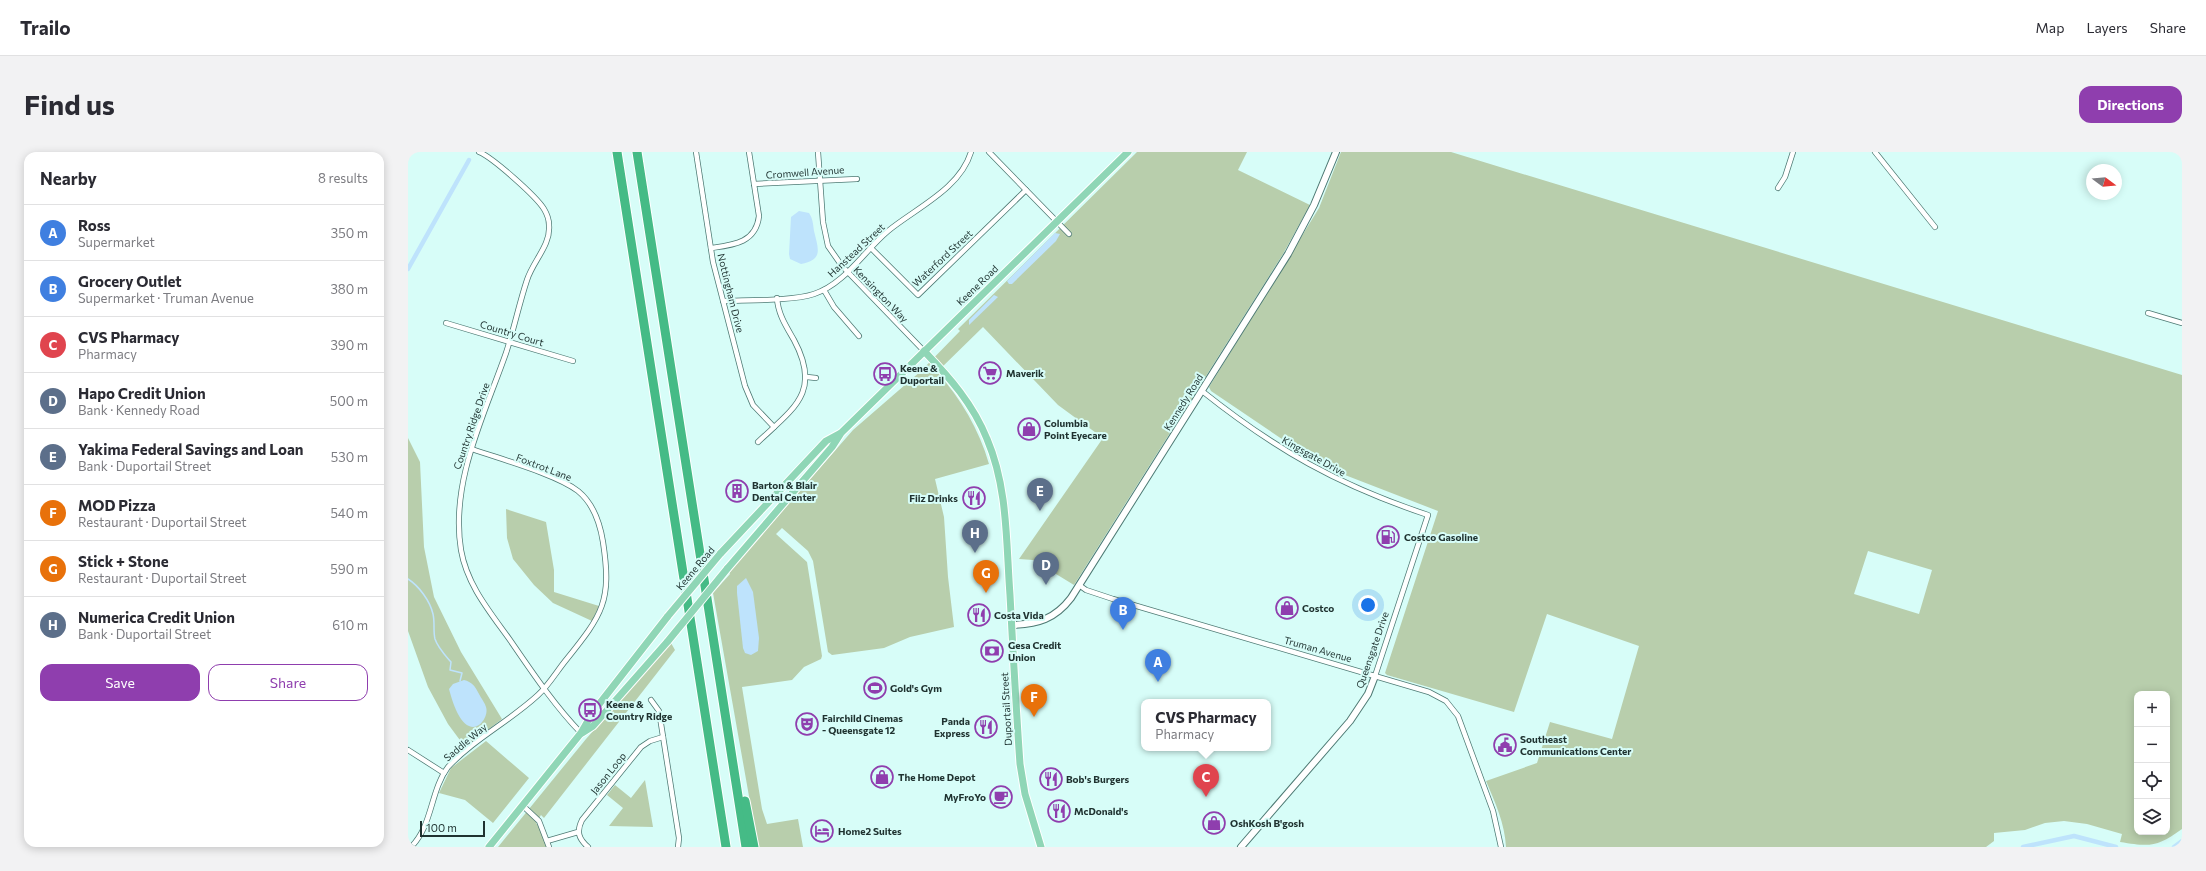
<!DOCTYPE html>
<html lang="en">
<head>
<meta charset="utf-8">
<style>
	:root { --surface:#fff; --page:#f2f2f3; --text:#2b2b33; --muted:#7c7c81; --line:#e1e1e2; --accent:#8f3eae }
	body { margin:0; font-family:Commissioner,sans-serif; background:var(--page); color:var(--text) }
	.controls { position:absolute; right:12px; bottom:12px; display:grid; overflow:hidden; border-radius:8px; box-shadow:0 2px 10px #0003 }
	.controls button { width:36px; height:36px; display:grid; place-items:center; padding:0; border:0; border-bottom:1px solid var(--line); background:var(--surface); color:var(--text); font:20px sans-serif }
	.compass { position:absolute; left:1678px; top:12px; width:36px; height:36px; border-radius:50%; background:var(--surface); box-shadow:0 2px 10px #0003; rotate:106deg }
	.scale { position:absolute; left:12px; bottom:10px; width:65px; box-sizing:border-box; padding-left:4px; border:2px solid #1f3230; border-top:0; font-size:11px; line-height:14px; white-space:nowrap; color:#1f3230; -webkit-text-stroke:3px #d7fdf8; paint-order:stroke }
	.you { position:absolute; left:960px; top:453px; width:14px; height:14px; margin:-10px; border:3px solid #fff; border-radius:50%; background:#1a73e8; box-shadow:0 0 0 6px #1a73e833 }
	.badge { display:grid; place-items:center; width:26px; height:26px; border-radius:50%; background:var(--accent); color:#fff; font-size:13px; font-weight:700 }
	.pin { position:absolute; translate:-50% -33px; filter:drop-shadow(0 1px 2px #0008) }
	.pin::after { content:''; position:absolute; top:21px; width:14px; height:12px; background:inherit; clip-path:polygon(0 0,100% 0,50% 100%) }
	.popup { position:absolute; left:733px; top:547px; width:130px; height:52px; box-sizing:border-box; display:grid; place-content:center; border-radius:8px; background:var(--surface); filter:drop-shadow(0 1px 3px #0005); font-size:13px; white-space:nowrap; color:var(--muted) }
	.popup b { font-size:15px; color:var(--text) }
	.popup::after { content:''; position:absolute; left:50%; top:100%; margin-left:-8px; border:8px solid transparent; border-top-color:var(--surface) }
	.list { margin:0; padding:0; list-style:none }
	h2 { display:flex; justify-content:space-between; align-items:center; height:52px; margin:0; padding:0 16px; font-size:17px }
	h2 small { font-size:13px; font-weight:400; color:var(--muted) }
	.list li { display:grid; grid-template-columns:26px 1fr auto; gap:12px; align-items:center; box-sizing:border-box; height:56px; padding:0 16px; border-top:1px solid var(--line) }
	.list b { display:block; font-size:15px; white-space:nowrap }
	.list p { margin:0; font-size:13px; white-space:nowrap; color:var(--muted) }
	.list em { font-size:13px; font-style:normal; color:var(--muted) }
	.actions { display:flex; gap:8px; padding:12px 16px }
	.actions a { flex:1; padding:9px 0; border:1px solid var(--accent); border-radius:12px; text-align:center; font-size:14px; color:var(--accent) }
	.actions .main { background:var(--accent); color:#fff }
	.icon { flex:none; width:22px; height:22px; fill:none; stroke:currentColor; stroke-width:2; stroke-linecap:round; stroke-linejoin:round }
	.map { position:relative; flex:none; width:1774px; height:695px; overflow:hidden; border-radius:12px }
	header { display:flex; align-items:center; gap:24px; box-sizing:border-box; height:56px; padding:0 20px; background:var(--surface); border-bottom:1px solid var(--line) }
	header strong { font-size:19px }
	nav { display:flex; gap:22px; margin-inline-start:auto; font-size:14px }
	.intro { display:flex; align-items:center; justify-content:space-between; box-sizing:border-box; height:96px; padding:0 24px }
	h1 { margin:0; font-size:28px }
	.button { padding:10px 18px; border-radius:12px; background:var(--accent); color:#fff; font-size:14px; font-weight:700 }
	main { display:flex; gap:24px; padding:0 24px }
	aside { flex:1; background:var(--surface); border-radius:12px; box-shadow:0 2px 10px #0003 }
	.map>svg:first-child { display:block }
	.green { fill:#b8ceac; fill-rule:evenodd }
	.water { fill:#bee3fc }
	.lines { fill:none; stroke-linecap:round; stroke-linejoin:round }
	.stream { stroke:#bee3fc; stroke-width:1.5 }
	.canal { stroke:#bee3fc; stroke-width:4.5 }
	.minor-casing { stroke:#4e7a74; stroke-width:6 }
	.tertiary-casing { stroke:#4e7a74; stroke-width:8 }
	.primary-casing { stroke:#fff; stroke-width:9 }
	.motorway-casing { stroke:#fff; stroke-width:11 }
	.minor { stroke:#fff; stroke-width:4.5 }
	.tertiary { stroke:#fff; stroke-width:6 }
	.primary { stroke:#8fd6b6; stroke-width:7 }
	.motorway { stroke:#45bb86; stroke-width:9 }
	.primary-bridge-casing { stroke:#fff; stroke-width:9; stroke-linecap:butt }
	.primary-bridge { stroke:#8fd6b6; stroke-width:7 }
	.labels { text-anchor:middle; stroke-width:4; stroke-linejoin:round; paint-order:stroke }
	.street-label { font-size:10px; fill:#1f3230; stroke:#d7fdf8 }
	.poi-label { font-size:10px; font-weight:bold; fill:#1f3230; stroke:#d7fdf8; text-anchor:start }
</style>
</head>
<body>
<header>
<strong>Trailo</strong>
<nav><a>Map</a><a>Layers</a><a>Share</a></nav>
</header>
<div class="intro"><h1>Find us</h1><a class="button">Directions</a></div>
<main>
<aside>
<h2>Nearby<small>8 results</small></h2>
<ul class="list">
<li><span class="badge" style="background:#3f7fe0">A</span><div><b>Ross</b><p>Supermarket</p></div><em>350 m</em></li>
<li><span class="badge" style="background:#3f7fe0">B</span><div><b>Grocery Outlet</b><p>Supermarket · Truman Avenue</p></div><em>380 m</em></li>
<li><span class="badge" style="background:#e0444e">C</span><div><b>CVS Pharmacy</b><p>Pharmacy</p></div><em>390 m</em></li>
<li><span class="badge" style="background:#5c6f8a">D</span><div><b>Hapo Credit Union</b><p>Bank · Kennedy Road</p></div><em>500 m</em></li>
<li><span class="badge" style="background:#5c6f8a">E</span><div><b>Yakima Federal Savings and Loan</b><p>Bank · Duportail Street</p></div><em>530 m</em></li>
<li><span class="badge" style="background:#e8710a">F</span><div><b>MOD Pizza</b><p>Restaurant · Duportail Street</p></div><em>540 m</em></li>
<li><span class="badge" style="background:#e8710a">G</span><div><b>Stick + Stone</b><p>Restaurant · Duportail Street</p></div><em>590 m</em></li>
<li><span class="badge" style="background:#5c6f8a">H</span><div><b>Numerica Credit Union</b><p>Bank · Duportail Street</p></div><em>610 m</em></li>
</ul>
<div class="actions"><a class="main">Save</a><a>Share</a></div>
</aside>
<div class="map">
<svg width="1774" height="695" viewBox="0 0 1774 695">
	<rect width="100%" height="100%" fill="#d7fdf8"/>
	<g class="green">
		<path d="M729,0h110l-9,18 72,35 -27,49 -209,331 -41,-25 -14,-1 84,-121 -45,-33 -75,-78 -46,45c24,27 42,57 52,92l-54,15 9,38 4,60 6,50 -44,10 -26,11 -52,7 -4,-3 -15,-91 -5,-10 -26,-23 -6,6 31,28 15,94 -1,3 -17,8 -12,13 -50,7 20,122 5,15 31,-5 5,28h-45l-45,-254 17,-19 -1,-2 124,-142 68,-59 39,-40 -2,-2z"/>
		<path d="M933,0h110l731,223v454c-25,18 -31,18 -62,13l2,-8 -35,-10 -23,-3 -19,2 -20,7 -31,3v8l-8,6h-480c-1,-23 -11,-45 -20,-66l51,-18 13,-41 62,17 27,-93 -92,-32 -33,98 -127,-37 -2,-2 53,-162 -93,-36 -32,-15 -102,-69 -2,-4 110,-179zM1460,399l64,19 -13,44 -65,-20zM1729,542h30v138h-30z"/>
		<polygon points="0,286 12,310 16,395 26,445 53,500 94,567 57,595 40,572 20,535 0,479"/>
		<polygon points="98,357 138,370 146,418 146,440 191,454 184,469 145,451 126,433 105,407 99,386"/>
		<polygon points="263,491 267,498 136,666 133,663 128,671 132,676 138,695 90,695 178,587"/>
		<polygon points="78,589 121,626 85,671 57,648 31,641 43,616"/>
		<polygon points="237,628 245,675 201,674 215,656 199,643 207,633 223,646"/>
	</g>
	<g class="water">
		<path d="M391,59l10,2c4,6 4,11 5,18 4,17 10,29 -13,33l-11,-5 -1,-5 2,-37z"/>
		<polygon points="647,81 652,82 648,89 604,132 601,132 599,129"/>
		<polygon points="586,143 590,145 561,173 561,168"/>
		<polygon points="338,426 345,440 351,486 350,499 343,503 337,501 335,496 329,441 329,434"/>
		<path d="M56,528c8,2 11,6 15,14 2,4 6,9 7,13 3,9 -7,24 -17,19 -11,-5 -17,-26 -20,-37l4,-5z"/>
	</g>
	<g class="lines">
		<path class="stream" d="M0,427c11,7 22,22 25,35 2,8 0,17 2,25 3,9 10,16 16,23l-1,8 12,3 -2,8"/>
		<g class="canal">
			<polyline points="0,117 61,8"/>
			<polyline points="1615,695 1666,684 1708,695"/>
			<polyline points="1766,695 1774,689"/>
		</g>
		<g class="minor-casing">
			<g id="minor">
				<path d="M71,0c13,5 57,44 65,57 3,5 5,10 5,16 2,20 -16,36 -22,55 -8,24 -13,49 -21,73 -22,63 -56,129 -45,197 6,35 29,62 49,90 22,32 44,65 71,93"/>
				<polyline points="288,0 305,110 337,234 345,253 366,275"/>
				<polyline points="410,0 415,70 420,94 434,114 516,199"/>
				<polyline points="581,0 661,82"/>
				<polyline points="1467,0 1527,75"/>
				<polyline points="346,32 449,27"/>
				<polyline points="1370,36 1377,25 1385,0"/>
				<path d="M303,96c22,-3 45,-5 48,-32l-10,-64"/>
				<polyline points="463,96 510,143 618,38"/>
				<polyline points="416,138 426,155 451,184"/>
				<path d="M315,149c24,-1 70,0 91,-7 31,-10 50,-43 74,-63 28,-23 72,-42 83,-79"/>
				<polyline points="1740,161 1774,171"/>
				<polyline points="38,171 165,209"/>
				<polyline points="399,225 408,226"/>
				<path d="M794,239c74,59 136,94 226,124l-53,161"/>
				<path d="M350,290c36,-34 64,-50 36,-102 -8,-14 -16,-26 -17,-42"/>
				<polyline points="671,433 678,438 705,447 1021,540 1038,549 1050,564 1085,659 1093,695"/>
				<polyline points="243,548 251,559 271,686 270,695"/>
				<polyline points="0,598 36,621"/>
				<polyline points="114,653 131,669 141,695"/>
				<polyline points="139,689 170,680"/>
				<path d="M3,695c22,-22 19,-56 37,-80 26,-28 62,-46 90,-72 11,-10 19,-24 28,-35 37,-46 46,-59 37,-118 -3,-19 -9,-38 -25,-51 -22,-17 -78,-32 -106,-42"/>
				<path d="M180,695c-9,-8 -12,-15 -6,-27l59,-73 9,-6 13,-4"/>
			</g>
		</g>
		<g class="tertiary-casing">
			<g id="tertiary">
				<path d="M604,473c26,-1 43,-6 59,-27l217,-344 26,-49 22,-53"/>
				<polyline points="833,695 942,569 960,542 967,524"/>
			</g>
		</g>
		<g class="primary-casing">
			<g id="primary">
				<path d="M516,199c26,27 49,53 63,88 21,49 19,103 23,156 3,56 6,113 10,169l5,30 16,53"/>
				<polyline points="312,402 418,289 431,282"/>
				<polyline points="319,417 424,295 433,281 720,0"/>
				<polyline points="174,581 185,574 260,489"/>
				<polyline points="81,695 173,581 185,560 260,464"/>
			</g>
		</g>
		<g class="motorway-casing">
			<g id="motorway">
				<polyline points="209,0 318,695"/>
				<polyline points="229,0 338,695"/>
				<polyline points="337,649 346,695"/>
			</g>
		</g>
		<use href="#minor" class="minor"/>
		<use href="#tertiary" class="tertiary"/>
		<use href="#primary" class="primary"/>
		<use href="#motorway" class="motorway"/>
		<g class="primary-bridge-casing">
			<g id="primary-bridge">
				<polyline points="260,464 312,402"/>
				<polyline points="260,489 319,417"/>
			</g>
		</g>
		<use href="#primary-bridge" class="primary-bridge"/>
	</g>
	<defs>
		<g id="supermarket-ring" transform="scale(1.15)"><circle r="9.5" fill="#d7fdf8" stroke="#8f3eae" stroke-width="1.5"/><path d="M-6-5.5h2.5l.6 2H6L4.5 2H-2.5L-4.4-4H-6ZM-1.5 3.2a1.3 1.3 0 1 0 .1 0ZM3 3.2a1.3 1.3 0 1 0 .1 0Z" fill="#8f3eae"/></g>
		<g id="bus-ring" transform="scale(1.15)"><circle r="9.5" fill="#d7fdf8" stroke="#8f3eae" stroke-width="1.5"/><path d="M-5-6H5V4H4V6H2V4H-2V6H-4V4H-5ZM-3.5-4V0h7V-4ZM-3.5 1.2v1.5H-2V1.2ZM2 1.2v1.5H3.5V1.2Z" fill="#8f3eae"/></g>
		<g id="shop-ring" transform="scale(1.15)"><circle r="9.5" fill="#d7fdf8" stroke="#8f3eae" stroke-width="1.5"/><path d="M-5-2.5h2.3a2.7 3.5 0 0 1 5.4 0H5L5.5 6h-11ZM-1.5-2.5h3a1.5 2.3 0 0 0-3 0Z" fill="#8f3eae"/></g>
		<g id="building-ring" transform="scale(1.15)"><circle r="9.5" fill="#d7fdf8" stroke="#8f3eae" stroke-width="1.5"/><path d="M-4-6H4V6H1V3H-1V6H-4ZM-2.5-4.3h1.7v1.8h-1.7ZM.8-4.3h1.7v1.8H.8ZM-2.5-1h1.7V.8h-1.7ZM.8-1h1.7V.8H.8Z" fill="#8f3eae"/></g>
		<g id="restaurant-ring" transform="scale(1.15)"><circle r="9.5" fill="#d7fdf8" stroke="#8f3eae" stroke-width="1.5"/><path d="M-5-6h1v4h1v-4h1v4h1v-4h1v5L-1.5 .5V6h-2V.5L-5-1ZM5-6V6H3V1.5H1.5Q1.5-4 5-6Z" fill="#8f3eae"/></g>
		<g id="fuel-ring" transform="scale(1.15)"><circle r="9.5" fill="#d7fdf8" stroke="#8f3eae" stroke-width="1.5"/><path d="M-5.5-6h7V0h2V4h1.3V-2.5L3-4.5l.8-.8L6-3V5H2.5V1h-1V6h-7ZM-4.2-4.7v3.2H.2V-4.7Z" fill="#8f3eae"/></g>
		<g id="bank-ring" transform="scale(1.15)"><circle r="9.5" fill="#d7fdf8" stroke="#8f3eae" stroke-width="1.5"/><path d="M-6-4H6V4H-6ZM0-2.3a2.3 2.3 0 1 0 0 4.6a2.3 2.3 0 1 0 0-4.6Z" fill="#8f3eae"/></g>
		<g id="stadium-ring" transform="scale(1.15)"><circle r="9.5" fill="#d7fdf8" stroke="#8f3eae" stroke-width="1.5"/><path d="M0-5a6.5 5 0 1 0 0 10a6.5 5 0 1 0 0-10ZM-3.5-1.8h7v3.6h-7Z" fill="#8f3eae"/></g>
		<g id="theatre-ring" transform="scale(1.15)"><circle r="9.5" fill="#d7fdf8" stroke="#8f3eae" stroke-width="1.5"/><path d="M-5-5.5Q0-4 5-5.5V0Q5 5 0 6Q-5 5-5 0ZM-3.3-2.5H-1v1.5H-3.3ZM1-2.5H3.3v1.5H1ZM-2.8 1Q0 5.5 2.8 1Z" fill="#8f3eae"/></g>
		<g id="civic-ring" transform="scale(1.15)"><circle r="9.5" fill="#d7fdf8" stroke="#8f3eae" stroke-width="1.5"/><path d="M-.6-6.5H3V-4.5H.6V-3L4-1V1h2V6H-6V1h2V-1L-.6-3ZM-1.2 2.5V6h2.4V2.5Z" fill="#8f3eae"/></g>
		<g id="cafe-ring" transform="scale(1.15)"><circle r="9.5" fill="#d7fdf8" stroke="#8f3eae" stroke-width="1.5"/><path d="M-5.5-4.5H6V0H3Q3 3.5 0 3.5H-2.5Q-5.5 3.5-5.5 0ZM3-3.2v2h1.7v-2ZM-6 4.5H4V6H-6Z" fill="#8f3eae"/></g>
		<g id="hotel-ring" transform="scale(1.15)"><circle r="9.5" fill="#d7fdf8" stroke="#8f3eae" stroke-width="1.5"/><path d="M-6-4.5h1.5V1H6V5H4.5V3h-9V5H-6ZM-4 0a1.8 1.8 0 1 1 3.6 0ZM.5 0V-2.5h3Q6-2.5 6 0Z" fill="#8f3eae"/></g>
	</defs>
	<g fill-rule="evenodd">
		<use href="#supermarket-ring" x="582" y="221"/>
		<use href="#bus-ring" x="477" y="222"/>
		<use href="#shop-ring" x="621" y="277"/>
		<use href="#building-ring" x="329" y="339"/>
		<use href="#restaurant-ring" x="566" y="346"/>
		<use href="#fuel-ring" x="980" y="385"/>
		<use href="#shop-ring" x="879" y="456"/>
		<use href="#restaurant-ring" x="571" y="463"/>
		<use href="#bank-ring" x="584" y="499"/>
		<use href="#stadium-ring" x="467" y="536"/>
		<use href="#bus-ring" x="182" y="558"/>
		<use href="#theatre-ring" x="399" y="572"/>
		<use href="#restaurant-ring" x="578" y="575"/>
		<use href="#civic-ring" x="1097" y="593"/>
		<use href="#shop-ring" x="474" y="625"/>
		<use href="#restaurant-ring" x="643" y="627"/>
		<use href="#cafe-ring" x="593" y="645"/>
		<use href="#restaurant-ring" x="651" y="659"/>
		<use href="#shop-ring" x="806" y="671"/>
		<use href="#hotel-ring" x="414" y="679"/>
	</g>
	<g class="labels">
		<g class="street-label">
			<text transform="translate(397 20) rotate(-4)" y="4">Cromwell Avenue</text>
			<text transform="translate(448 98) rotate(-43)" y="4">Hanstead Street</text>
			<text transform="translate(534 106) rotate(-43)" y="4">Waterford Street</text>
			<text transform="translate(569 133) rotate(-44)" y="4">Keene Road</text>
			<text transform="translate(323 141) rotate(76)" y="4">Nottingham Drive</text>
			<text transform="translate(473 142) rotate(46)" y="4">Kensington Way</text>
			<text transform="translate(104 181) rotate(17)" y="4">Country Court</text>
			<text transform="translate(775 250) rotate(-58)" y="4">Kennedy Road</text>
			<text transform="translate(63 274) rotate(-71)" y="4">Country Ridge Drive</text>
			<text transform="translate(906 304) rotate(29)" y="4">Kingsgate Drive</text>
			<text transform="translate(136 315) rotate(21)" y="4">Foxtrot Lane</text>
			<text transform="translate(287 416) rotate(-50)" y="4">Keene Road</text>
			<text transform="translate(910 497) rotate(16)" y="4">Truman Avenue</text>
			<text transform="translate(964 498) rotate(-71)" y="4">Queensgate Drive</text>
			<text transform="translate(598 557) rotate(-93)" y="4">Duportail Street</text>
			<text transform="translate(57 590) rotate(-40)" y="4">Saddle Way</text>
			<text transform="translate(200 621) rotate(-51)" y="4">Jason Loop</text>
		</g>
		<g class="poi-label">
			<text x="492" y="220">Keene &amp;<tspan x="492" dy="12">Duportail</tspan></text>
			<text x="598" y="225">Maverik</text>
			<text x="636" y="275">Columbia<tspan x="636" dy="12">Point Eyecare</tspan></text>
			<text x="344" y="337">Barton &amp; Blair<tspan x="344" dy="12">Dental Center</tspan></text>
			<text x="550" y="350" text-anchor="end">Fiiz Drinks</text>
			<text x="996" y="389">Costco Gasoline</text>
			<text x="894" y="460">Costco</text>
			<text x="586" y="467">Costa Vida</text>
			<text x="600" y="497">Gesa Credit<tspan x="600" dy="12">Union</tspan></text>
			<text x="482" y="540">Gold's Gym</text>
			<text x="198" y="556">Keene &amp;<tspan x="198" dy="12">Country Ridge</tspan></text>
			<text x="414" y="570">Fairchild Cinemas<tspan x="414" dy="12">- Queensgate 12</tspan></text>
			<text x="562" y="573" text-anchor="end">Panda<tspan x="562" dy="12">Express</tspan></text>
			<text x="1112" y="591">Southeast<tspan x="1112" dy="12">Communications Center</tspan></text>
			<text x="490" y="629">The Home Depot</text>
			<text x="658" y="631">Bob's Burgers</text>
			<text x="578" y="649" text-anchor="end">MyFroYo</text>
			<text x="666" y="663">McDonald's</text>
			<text x="822" y="675">OshKosh B'gosh</text>
			<text x="430" y="683">Home2 Suites</text>
		</g>
	</g>
</svg>
<div class="controls">
<button>+</button>
<button>−</button>
<button><svg class="icon" aria-label="locate" viewBox="0 0 24 24"><circle cx="12" cy="12" r="6"/><path d="M12 2v4M12 18v4M2 12h4M18 12h4"/></svg></button>
<button><svg class="icon" aria-label="layers" viewBox="0 0 24 24"><path d="M12 4l9 5-9 5-9-5zM3 14l9 5 9-5"/></svg></button>
</div>
<svg class="compass" viewBox="-18 -18 36 36"><path d="M0-13l5 13h-10z" fill="#e53935"/><path d="M0 13l5-13h-10z" fill="#7c7c81"/></svg>
<div class="scale">100 m</div>
<div class="you"></div>
<div class="pin badge" style="left:750px;top:530px;background:#3f7fe0">A</div>
<div class="pin badge" style="left:715px;top:478px;background:#3f7fe0">B</div>
<div class="pin badge" style="left:798px;top:645px;background:#e0444e">C</div>
<div class="popup"><b>CVS Pharmacy</b>Pharmacy</div>
<div class="pin badge" style="left:638px;top:433px;background:#5c6f8a">D</div>
<div class="pin badge" style="left:632px;top:359px;background:#5c6f8a">E</div>
<div class="pin badge" style="left:626px;top:565px;background:#e8710a">F</div>
<div class="pin badge" style="left:578px;top:441px;background:#e8710a">G</div>
<div class="pin badge" style="left:567px;top:401px;background:#5c6f8a">H</div>
</div>
</main>
</body>
</html>
